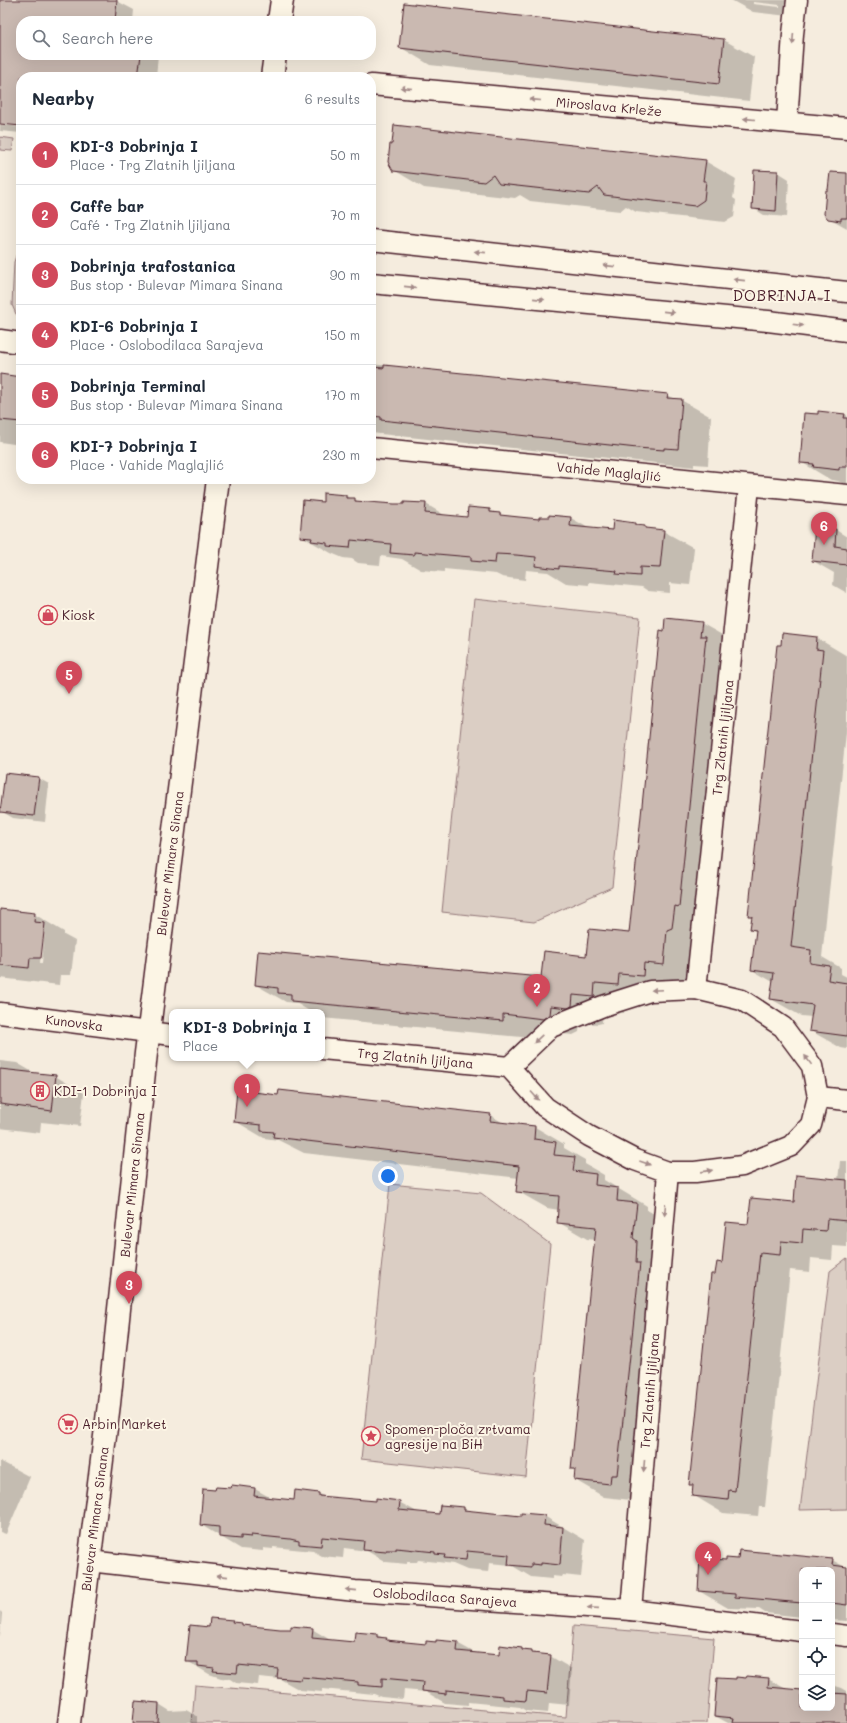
<!DOCTYPE html>
<html lang="en">
<head>
<meta charset="utf-8">
<style>
	:root { --surface:#fff; --page:#f6f6f7; --text:#1f2937; --muted:#747a83; --line:#e0e1e3; --accent:#d1495b }
	body { margin:0; font-family:Mali,sans-serif; background:var(--page); color:var(--text) }
	.controls { position:absolute; right:12px; bottom:12px; display:grid; overflow:hidden; border-radius:8px; box-shadow:0 4px 16px #0002 }
	.controls button { width:36px; height:36px; display:grid; place-items:center; padding:0; border:0; border-bottom:1px solid var(--line); background:var(--surface); color:var(--text); font:20px sans-serif }
	.you { position:absolute; left:388px; top:1176px; width:14px; height:14px; margin:-10px; border:3px solid #fff; border-radius:50%; background:#1a73e8; box-shadow:0 0 0 6px #1a73e833 }
	.badge { display:grid; place-items:center; width:26px; height:26px; border-radius:50%; background:var(--accent); color:#fff; font-size:13px; font-weight:700 }
	.pin { position:absolute; translate:-50% -33px; filter:drop-shadow(0 1px 2px #0008) }
	.pin::after { content:''; position:absolute; top:21px; width:14px; height:12px; background:inherit; clip-path:polygon(0 0,100% 0,50% 100%) }
	.popup { position:absolute; left:169px; top:1009px; width:156px; height:52px; box-sizing:border-box; display:grid; place-content:center; border-radius:8px; background:var(--surface); filter:drop-shadow(0 1px 3px #0005); font-size:13px; white-space:nowrap; color:var(--muted) }
	.popup b { font-size:15px; color:var(--text) }
	.popup::after { content:''; position:absolute; left:50%; top:100%; margin-left:-8px; border:8px solid transparent; border-top-color:var(--surface) }
	.list { margin:0; padding:0; list-style:none }
	h2 { display:flex; justify-content:space-between; align-items:center; height:52px; margin:0; padding:0 16px; font-size:17px }
	h2 small { font-size:13px; font-weight:400; color:var(--muted) }
	.list li { display:grid; grid-template-columns:26px 1fr auto; gap:12px; align-items:center; box-sizing:border-box; height:60px; padding:0 16px; border-top:1px solid var(--line) }
	.list b { display:block; font-size:15px; white-space:nowrap }
	.list p { margin:0; font-size:13px; white-space:nowrap; color:var(--muted) }
	.list em { font-size:13px; font-style:normal; color:var(--muted) }
	.icon { flex:none; width:22px; height:22px; fill:none; stroke:currentColor; stroke-width:2; stroke-linecap:round; stroke-linejoin:round }
	.map { position:relative; flex:none; width:847px; height:1723px; overflow:hidden }
	.search { position:absolute; background:var(--surface); box-shadow:0 4px 16px #0002; left:16px; top:16px; width:360px; height:44px; display:flex; align-items:center; gap:10px; box-sizing:border-box; padding:0 14px; border-radius:16px; color:var(--muted); font-size:15px }
	.panel { position:absolute; background:var(--surface); box-shadow:0 4px 16px #0002; left:16px; top:72px; width:360px; height:412px; border-radius:16px }
	.map>svg:first-child { display:block }
	.green { fill:#dbcec4; stroke:#927678 }
	.shadow { fill:#0003; fill-rule:evenodd }
	.building { fill:#cab9b1; stroke:#4a1f2b }
	.lines { fill:none; stroke-linecap:round; stroke-linejoin:round }
	.street-casing { stroke:#4a1f2b; stroke-width:23 }
	.secondary-casing { stroke:#4a1f2b; stroke-width:25 }
	.street { stroke:#fcf5e5; stroke-width:20 }
	.secondary { stroke:#fcf5e5; stroke-width:22 }
	.oneway { fill:#a38a88 }
	.labels { text-anchor:middle; stroke-width:4; stroke-linejoin:round; paint-order:stroke }
	.street-label { font-size:13px; fill:#4a1f2b; stroke:#fcf5e5 }
	.poi-label { font-size:13px; fill:#4a1f2b; stroke:#fcf5e5; text-anchor:start }
	.quarter-label { font-size:15px; letter-spacing:1px; fill:#4a1f2b; stroke:#fcf5e5 }
</style>
</head>
<body>
<div class="map">
<svg width="847" height="1723" viewBox="0 0 847 1723">
	<rect width="100%" height="100%" fill="#f5ecde"/>
	<filter id="ink" filterUnits="userSpaceOnUse"><feTurbulence type="fractalNoise" baseFrequency=".025" numOctaves="2"/><feDisplacementMap in="SourceGraphic" scale="8" xChannelSelector="R" yChannelSelector="G"/><feConvolveMatrix kernelMatrix="1 2 1 2 8 2 1 2 1" color-interpolation-filters="sRGB"/></filter>
	<g filter="url(#ink)">
		<g class="green">
			<polygon points="0,137 14,139 12,151 0,150"/>
			<polygon points="21,249 21,319 16,314 12,305 14,262 17,253"/>
			<polygon points="474,599 640,617 612,887 534,922 442,912"/>
			<polygon points="390,1184 481,1193 550,1244 526,1477 361,1459"/>
			<polygon points="847,1258 847,1509 800,1510 830,1271"/>
			<polygon points="573,1626 714,1638 707,1723 192,1723 195,1685 566,1717"/>
		</g>
		<g class="shadow">
			<polygon points="0,0 117,1 134,10 133,21 21,21 21,55 158,55 156,77 21,77 21,125 0,123"/>
			<path d="M731,0h68l-2,17 -44,-5zM753,2l27,3v2l-27,-3z"/>
			<polygon points="405,4 724,40 754,57 749,101 430,65 400,47"/>
			<polygon points="0,125 21,127 21,133 0,131"/>
			<polygon points="705,161 736,179 733,198 736,200 734,217 725,222 636,212 626,206 620,211 530,201 520,195 515,198 424,188 394,170"/>
			<polygon points="755,171 778,172 789,179 787,217 764,215 753,208"/>
			<polygon points="847,174 847,228 829,218 829,191"/>
			<polygon points="371,364 667,395 676,399 681,400 711,417 708,465 694,464 694,467 371,433"/>
			<polygon points="0,375 21,378 21,445 0,442"/>
			<polygon points="819,412 847,415 847,485 838,481 831,480 801,462"/>
			<polygon points="346,496 360,502 394,505 426,504 446,516 468,518 490,510 504,517 540,520 571,518 590,529 613,531 614,522 635,524 649,530 663,531 694,548 690,585 670,583 670,593 648,591 642,587 589,582 589,585 566,583 548,572 526,570 525,580 502,577 496,574 444,569 444,572 421,570 402,559 381,556 380,565 358,563 352,559 343,558 331,553 301,536 324,503"/>
			<polygon points="816,528 836,530 847,537 847,593 833,585 834,573 813,561"/>
			<polygon points="701,623 731,640 693,981 673,980 672,993 625,1000 624,1013 603,1011 602,1023 598,1024 580,1023 579,1032 573,1035 533,1031 532,1038 322,1018 322,1012 311,1012 296,1003 286,1002 256,985 542,978 587,957 630,934 665,632"/>
			<polygon points="783,634 817,638 847,656 847,724 822,957 841,968 841,974 847,977 847,1049 841,1048 811,1031 812,1017 801,1016 771,999 773,982 752,970 757,932 751,929 753,918 749,915"/>
			<polygon points="38,778 49,784 45,822 13,818 1,811"/>
			<path d="M0,910l34,4 30,18v3l11,6 -4,34h-11l-1,10 -59,-7zM43,928h2l-3,35h-2z"/>
			<polygon points="0,1061 17,1063 36,1074 55,1076 84,1093 80,1126 41,1122 40,1133 0,1128"/>
			<polygon points="490,1115 505,1124 535,1127 564,1144 564,1148 585,1160 585,1164 604,1175 604,1180 647,1206 647,1210 667,1221 640,1501 604,1497 575,1480 576,1471 572,1469 596,1240 587,1239 558,1222 559,1210 547,1208 517,1191 519,1178 304,1153 278,1140 264,1138 235,1121"/>
			<polygon points="840,1161 847,1161 847,1247 833,1246 832,1260 811,1258 810,1272 790,1270 765,1507 759,1507 758,1516 723,1513 693,1495 694,1486 690,1484 716,1275 749,1225 838,1180"/>
			<polygon points="0,1461 30,1477 6,1534 0,1532"/>
			<polygon points="255,1489 271,1498 295,1501 319,1494 325,1497 377,1503 399,1502 419,1513 440,1515 464,1508 470,1512 522,1517 544,1516 585,1540 581,1577 563,1575 562,1577 552,1576 552,1579 531,1577 511,1565 489,1563 488,1572 467,1570 453,1564 438,1562 418,1560 417,1562 407,1562 407,1564 386,1562 367,1551 344,1548 343,1558 322,1556 313,1551 273,1547 273,1549 263,1548 263,1551 241,1549 201,1525 216,1491"/>
			<polygon points="832,1560 847,1568 847,1621 832,1620 832,1570 802,1570 802,1617 765,1613 759,1609 728,1608 699,1591 727,1561"/>
			<polygon points="0,1611 2,1613 0,1637"/>
			<path d="M232,1621l15,6 33,3 32,-1 20,12 23,2 22,-8 14,6 36,4 30,-2 20,11 23,2 22,-7 14,6 14,1 22,13 -3,36 -20,-2 -1,10 -22,-2 -6,-4 -52,-5v3l-23,-2 -19,-11 -22,-2 -1,9 -22,-2 -7,-3 -52,-5v3l-22,-2 -20,-11 -21,-2 -1,8 -22,-2 -6,-4 -9,-1 -12,-4 -22,-13 23,-33zM209,1666l10,3 -10,-1z"/>
			<polygon points="768,1679 788,1690 802,1691 802,1708 832,1708 832,1685 842,1688 847,1691 847,1723 728,1723 715,1716 738,1681"/>
			<polygon points="159,1704 170,1711 186,1710 197,1716 197,1723 134,1723"/>
		</g>
		<g class="building">
			<polygon points="0,0 117,0 115,21 21,21 21,55 141,55 138,77 21,77 21,126 0,124"/>
			<polygon points="404,3 724,39 719,84 399,48"/>
			<polygon points="394,125 706,160 703,181 706,181 704,200 695,206 604,195 598,187 589,194 499,184 493,175 484,182 393,171 388,162 390,144 392,144"/>
			<polygon points="754,170 778,171 776,211 752,209"/>
			<polygon points="830,172 847,173 847,218 841,218 841,221 828,219 824,214 826,190 828,190"/>
			<polygon points="384,365 668,394 667,398 682,399 678,449 664,448 664,450 637,448 381,420 381,417 371,416 371,367 384,368"/>
			<polygon points="0,374 21,377 21,422 0,420"/>
			<polygon points="818,411 845,414 844,418 847,418 847,467 839,467 839,470 813,467 814,464 800,463 804,413 818,414"/>
			<polygon points="323,493 346,495 346,498 355,498 355,501 394,504 404,504 404,502 426,503 425,513 467,517 468,507 490,509 490,512 500,513 500,515 519,517 539,519 539,517 549,517 549,515 571,517 570,526 612,530 613,520 635,523 635,525 645,526 645,528 664,530 660,568 640,567 640,576 616,574 617,571 559,566 559,569 535,566 536,557 516,555 496,554 495,563 471,561 471,557 414,552 414,555 390,553 391,544 351,540 350,548 327,546 327,543 311,541 312,538 300,537 303,500 323,502"/>
			<polygon points="815,527 836,529 835,546 847,548 847,565 812,561"/>
			<polygon points="665,618 702,622 700,636 706,636 679,907 675,906 672,928 667,930 664,965 644,963 643,976 619,974 618,985 595,983 594,997 573,995 572,1006 568,1008 551,1006 550,1015 543,1019 503,1014 503,1021 291,1001 291,994 278,993 278,988 255,985 258,951 541,977 544,951 586,956 589,929 629,933 660,630 664,631"/>
			<polygon points="782,633 817,637 816,649 823,650 791,947 811,950 810,963 830,966 828,980 847,983 847,1036 809,1031 813,1005 770,999 774,973 751,970 756,930 750,929 752,916 748,916 777,645 781,645"/>
			<polygon points="5,773 39,777 34,816 0,812"/>
			<polygon points="0,909 35,913 34,922 45,923 41,958 30,958 29,968 0,965"/>
			<polygon points="0,1069 56,1075 52,1111 0,1104"/>
			<polygon points="237,1090 278,1095 279,1090 491,1114 490,1121 535,1126 534,1139 556,1142 554,1155 575,1157 573,1171 596,1174 595,1185 618,1188 617,1201 637,1203 633,1238 637,1241 636,1263 640,1263 617,1475 611,1475 610,1484 574,1480 575,1469 571,1469 596,1227 557,1223 559,1196 516,1192 519,1166 273,1137 274,1132 261,1131 261,1125 234,1122"/>
			<polygon points="796,1175 847,1180 847,1221 827,1219 826,1231 803,1229 802,1243 781,1241 780,1255 760,1253 735,1491 729,1490 728,1500 692,1496 693,1485 689,1485 711,1274 715,1274 717,1262 722,1263 726,1222 748,1224 751,1198 794,1202"/>
			<polygon points="232,1485 255,1488 254,1496 294,1500 295,1490 319,1493 319,1496 376,1501 376,1498 400,1501 399,1510 439,1514 440,1505 464,1507 464,1510 521,1516 521,1513 545,1515 544,1525 563,1527 560,1565 541,1563 541,1565 531,1564 531,1567 508,1565 509,1555 467,1551 466,1560 444,1558 445,1555 435,1554 435,1552 416,1550 396,1548 396,1550 386,1550 386,1552 363,1550 364,1541 322,1537 321,1546 299,1544 299,1541 290,1539 251,1535 251,1537 241,1536 241,1539 219,1537 219,1527 200,1525 203,1489 215,1490 216,1487 231,1488"/>
			<polygon points="739,1550 833,1559 832,1565 847,1567 847,1605 832,1603 832,1570 802,1570 802,1603 735,1597 735,1594 698,1591 700,1558 726,1560 726,1558 738,1559"/>
			<polygon points="210,1618 233,1620 232,1622 242,1623 242,1625 280,1629 291,1629 291,1626 313,1628 312,1638 354,1642 355,1632 377,1634 377,1637 387,1638 386,1640 426,1644 426,1641 436,1642 436,1640 458,1642 457,1651 499,1655 500,1645 522,1648 522,1650 532,1651 532,1653 551,1655 547,1693 527,1691 526,1701 503,1699 503,1696 446,1690 446,1694 422,1691 423,1682 403,1680 382,1678 382,1687 358,1685 358,1682 301,1677 301,1680 277,1678 278,1669 238,1665 237,1673 213,1671 214,1668 198,1666 198,1662 186,1662 190,1625 209,1627"/>
			<polygon points="747,1676 769,1678 768,1687 802,1690 802,1708 832,1708 832,1693 847,1694 847,1723 733,1723 734,1718 714,1716 717,1678 736,1679 736,1677 746,1678"/>
			<polygon points="135,1701 159,1703 158,1723 133,1723"/>
		</g>
		<g class="lines">
			<g class="street-casing">
				<g id="street">
					<path id="s1" d="M371,85l476,43"/>
					<polyline points="787,122 793,34 797,0"/>
					<polyline points="371,240 847,292"/>
					<polyline points="371,283 768,321 847,331"/>
					<polyline points="0,340 21,343"/>
					<path id="s2" d="M371,448l476,47"/>
					<path id="s3" d="M696,989l53,-502"/>
					<path id="s4" d="M0,1013l172,22"/>
					<path id="s5" d="M322,1049l187,18 36,40 44,29 46,24 33,12h27l47,-6 49,-20 20,-21 7,-28 -6,-31 -29,-39 -41,-27 -46,-11 -46,2 -47,15 -52,21 -42,40"/>
					<polyline points="818,1097 847,1100"/>
					<path id="s6" d="M89,1561l266,30 276,19 171,21"/>
					<path id="s7" d="M631,1610l37,-438"/>
					<polyline points="832,1634 847,1636"/>
				</g>
			</g>
			<g class="secondary-casing">
				<g id="secondary">
					<polyline points="279,21 282,0"/>
					<polyline points="272,77 275,55"/>
					<path id="s8" d="M69,1723l40,-319 37,-351 72,-574"/>
				</g>
			</g>
			<use href="#street" class="street"/>
			<use href="#secondary" class="secondary"/>
		</g>
		<defs><path id="oneway-solid" d="M-6-.8H1V-3.2L6.5 0L1 3.2V.8H-6Z"/></defs>
		<g class="oneway">
			<use href="#oneway-solid" transform="translate(793 39) rotate(94)"/>
			<use href="#oneway-solid" transform="translate(406 88) rotate(-175)"/>
			<use href="#oneway-solid" transform="translate(535 100) rotate(-175)"/>
			<use href="#oneway-solid" transform="translate(749 119) rotate(-175)"/>
			<use href="#oneway-solid" transform="translate(480 252) rotate(-174)"/>
			<use href="#oneway-solid" transform="translate(609 266) rotate(-174)"/>
			<use href="#oneway-solid" transform="translate(739 280) rotate(-174)"/>
			<use href="#oneway-solid" transform="translate(410 287) rotate(6)"/>
			<use href="#oneway-solid" transform="translate(539 299) rotate(6)"/>
			<use href="#oneway-solid" transform="translate(669 312) rotate(6)"/>
			<use href="#oneway-solid" transform="translate(798 325) rotate(7)"/>
			<use href="#oneway-solid" transform="translate(657 990) rotate(177)"/>
			<use href="#oneway-solid" transform="translate(538 1039) rotate(136)"/>
			<use href="#oneway-solid" transform="translate(808 1060) rotate(-126)"/>
			<use href="#oneway-solid" transform="translate(535 1096) rotate(48)"/>
			<use href="#oneway-solid" transform="translate(645 1163) rotate(20)"/>
			<use href="#oneway-solid" transform="translate(707 1171) rotate(-8)"/>
			<use href="#oneway-solid" transform="translate(665 1210) rotate(95)"/>
			<use href="#oneway-solid" transform="translate(644 1466) rotate(95)"/>
			<use href="#oneway-solid" transform="translate(222 1576) rotate(-174)"/>
			<use href="#oneway-solid" transform="translate(351 1590) rotate(-174)"/>
			<use href="#oneway-solid" transform="translate(593 1608) rotate(-176)"/>
		</g>
	</g>
	<defs>
		<g id="shop-ring" transform="scale(1)"><circle r="9.5" fill="#fcf5e5" stroke="#d1495b" stroke-width="1.5"/><path d="M-5-2.5h2.3a2.7 3.5 0 0 1 5.4 0H5L5.5 6h-11ZM-1.5-2.5h3a1.5 2.3 0 0 0-3 0Z" fill="#d1495b"/></g>
		<g id="building-ring" transform="scale(1)"><circle r="9.5" fill="#fcf5e5" stroke="#d1495b" stroke-width="1.5"/><path d="M-4-6H4V6H1V3H-1V6H-4ZM-2.5-4.3h1.7v1.8h-1.7ZM.8-4.3h1.7v1.8H.8ZM-2.5-1h1.7V.8h-1.7ZM.8-1h1.7V.8H.8Z" fill="#d1495b"/></g>
		<g id="supermarket-ring" transform="scale(1)"><circle r="9.5" fill="#fcf5e5" stroke="#d1495b" stroke-width="1.5"/><path d="M-6-5.5h2.5l.6 2H6L4.5 2H-2.5L-4.4-4H-6ZM-1.5 3.2a1.3 1.3 0 1 0 .1 0ZM3 3.2a1.3 1.3 0 1 0 .1 0Z" fill="#d1495b"/></g>
		<g id="sight-ring" transform="scale(1)"><circle r="9.5" fill="#fcf5e5" stroke="#d1495b" stroke-width="1.5"/><path d="M0-6L1.8-2.2L6-1.7L2.9 1.2L3.7 5.4L0 3.3L-3.7 5.4L-2.9 1.2L-6-1.7L-1.8-2.2Z" fill="#d1495b"/></g>
	</defs>
	<g fill-rule="evenodd">
		<use href="#shop-ring" x="48" y="615"/>
		<use href="#building-ring" x="40" y="1091"/>
		<use href="#supermarket-ring" x="68" y="1424"/>
		<use href="#sight-ring" x="371" y="1436"/>
	</g>
	<g class="labels">
		<g class="street-label">
			<text dy="5" stroke="none"><textPath href="#s1" startOffset="239">Miroslava Krleže</textPath></text>
			<text dy="5" stroke="none"><textPath href="#s2" startOffset="239">Vahide Maglajlić</textPath></text>
			<text dy="5" stroke="none"><textPath href="#s3" startOffset="253">Trg Zlatnih ljiljana</textPath></text>
			<text dy="5" stroke="none"><textPath href="#s8" startOffset="866">Bulevar Mimara Sinana</textPath></text>
			<text dy="5" stroke="none"><textPath href="#s4" startOffset="75">Kunovska</textPath></text>
			<text dy="5" stroke="none"><textPath href="#s5" startOffset="94">Trg Zlatnih ljiljana</textPath></text>
			<text dy="5" stroke="none"><textPath href="#s8" startOffset="542">Bulevar Mimara Sinana</textPath></text>
			<text dy="5" stroke="none"><textPath href="#s7" startOffset="220">Trg Zlatnih ljiljana</textPath></text>
			<text dy="5" stroke="none"><textPath href="#s8" startOffset="206">Bulevar Mimara Sinana</textPath></text>
			<text dy="5" stroke="none"><textPath href="#s6" startOffset="358">Oslobodilaca Sarajeva</textPath></text>
		</g>
		<g class="poi-label">
			<text x="62" y="620">Kiosk</text>
			<text x="54" y="1096">KDI-1 Dobrinja I</text>
			<text x="82" y="1429">Arbin Market</text>
			<text x="385" y="1434">Spomen-ploča zrtvama<tspan x="385" dy="15">agresije na BiH</tspan></text>
		</g>
		<g class="quarter-label">
			<text x="782" y="301">DOBRINJA I</text>
		</g>
	</g>
</svg>
<div class="controls">
<button>+</button>
<button>−</button>
<button><svg class="icon" aria-label="locate" viewBox="0 0 24 24"><circle cx="12" cy="12" r="6"/><path d="M12 2v4M12 18v4M2 12h4M18 12h4"/></svg></button>
<button><svg class="icon" aria-label="layers" viewBox="0 0 24 24"><path d="M12 4l9 5-9 5-9-5zM3 14l9 5 9-5"/></svg></button>
</div>
<div class="you"></div>
<div class="pin badge" style="left:247px;top:1107px">1</div>
<div class="popup"><b>KDI-3 Dobrinja I</b>Place</div>
<div class="pin badge" style="left:537px;top:1007px">2</div>
<div class="pin badge" style="left:129px;top:1304px">3</div>
<div class="pin badge" style="left:708px;top:1575px">4</div>
<div class="pin badge" style="left:69px;top:694px">5</div>
<div class="pin badge" style="left:824px;top:545px">6</div>
<div class="search"><svg class="icon" aria-label="search" viewBox="0 0 24 24"><circle cx="10" cy="10" r="6"/><path d="M15 15l6 6"/></svg>Search here</div>
<section class="panel">
<h2>Nearby<small>6 results</small></h2>
<ul class="list">
<li><span class="badge">1</span><div><b>KDI-3 Dobrinja I</b><p>Place · Trg Zlatnih ljiljana</p></div><em>50 m</em></li>
<li><span class="badge">2</span><div><b>Caffe bar</b><p>Café · Trg Zlatnih ljiljana</p></div><em>70 m</em></li>
<li><span class="badge">3</span><div><b>Dobrinja trafostanica</b><p>Bus stop · Bulevar Mimara Sinana</p></div><em>90 m</em></li>
<li><span class="badge">4</span><div><b>KDI-6 Dobrinja I</b><p>Place · Oslobodilaca Sarajeva</p></div><em>150 m</em></li>
<li><span class="badge">5</span><div><b>Dobrinja Terminal</b><p>Bus stop · Bulevar Mimara Sinana</p></div><em>170 m</em></li>
<li><span class="badge">6</span><div><b>KDI-7 Dobrinja I</b><p>Place · Vahide Maglajlić</p></div><em>230 m</em></li>
</ul>
</section>
</div>
</body>
</html>
